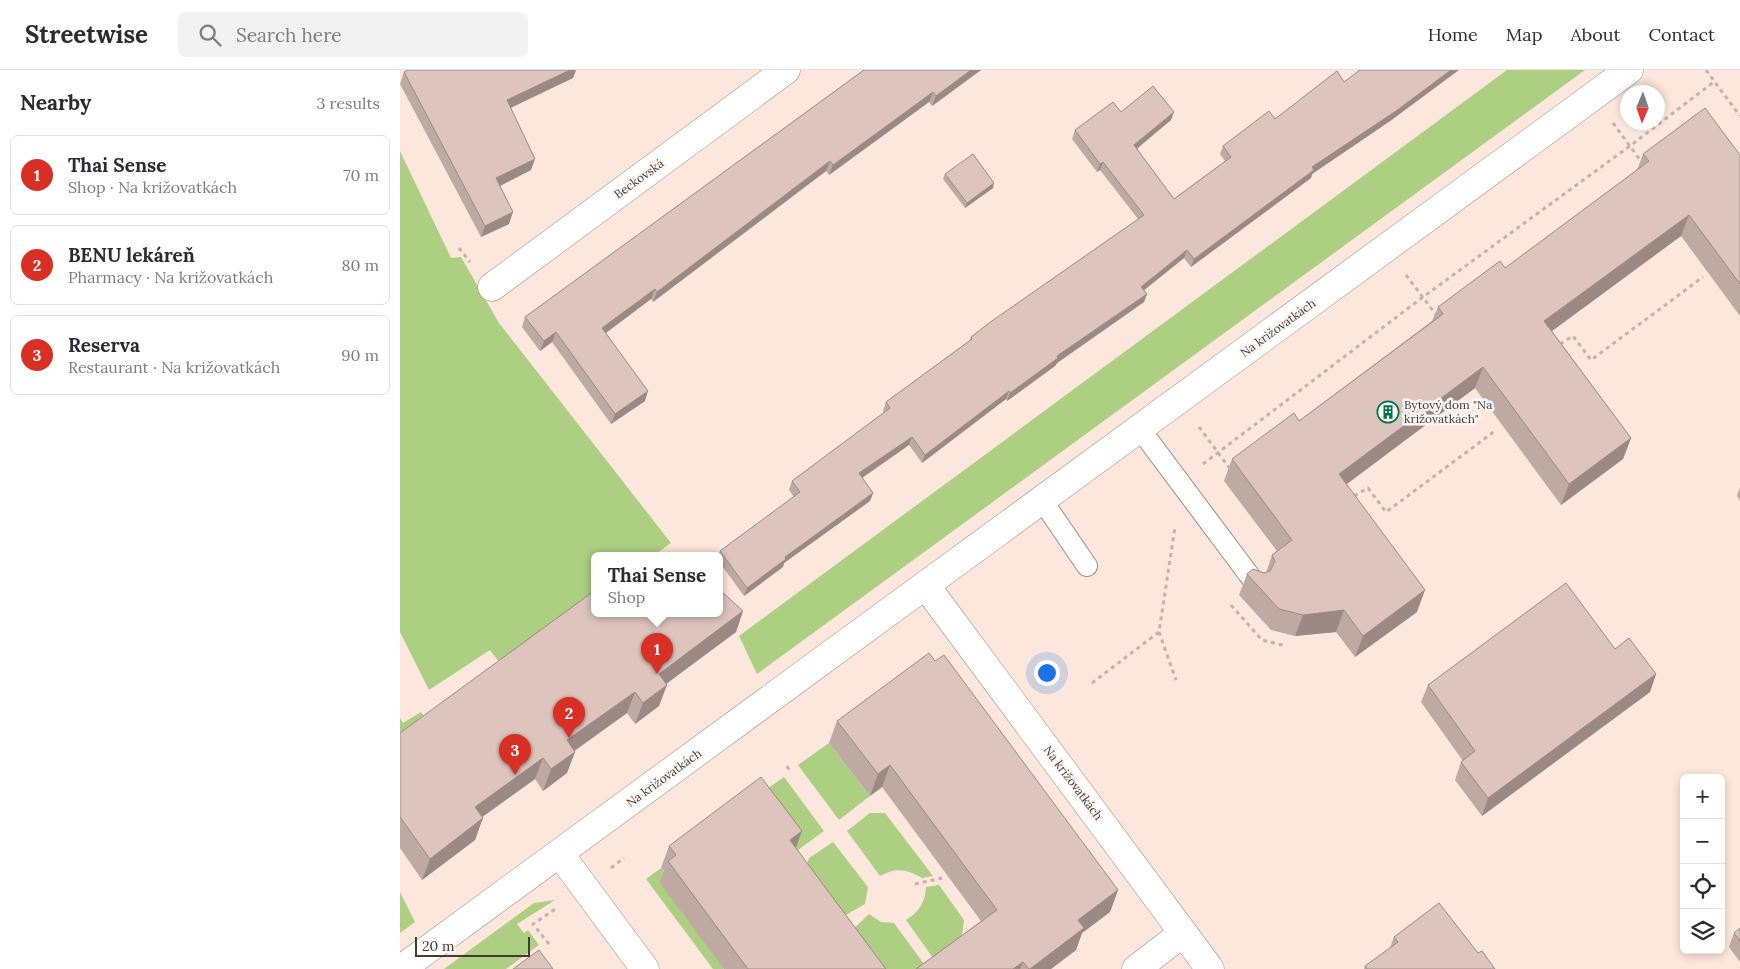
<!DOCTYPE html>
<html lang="en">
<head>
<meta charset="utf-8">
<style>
	:root { --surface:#fff; --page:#f2f2f3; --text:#2b2b33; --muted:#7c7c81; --line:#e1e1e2; --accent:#d93025 }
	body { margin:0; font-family:Lora,serif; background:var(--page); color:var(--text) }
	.controls { position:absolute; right:15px; bottom:15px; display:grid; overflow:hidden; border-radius:8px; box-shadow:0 2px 8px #0003 }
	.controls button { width:45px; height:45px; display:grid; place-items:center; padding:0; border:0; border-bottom:1px solid var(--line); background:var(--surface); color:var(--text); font:25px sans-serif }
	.compass { position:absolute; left:1220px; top:15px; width:45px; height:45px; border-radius:50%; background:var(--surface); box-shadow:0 2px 8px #0003; rotate:182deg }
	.scale { position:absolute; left:15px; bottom:12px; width:115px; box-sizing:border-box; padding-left:5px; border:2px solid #433935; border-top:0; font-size:14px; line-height:18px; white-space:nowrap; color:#433935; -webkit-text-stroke:4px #fcf7f5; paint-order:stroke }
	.you { position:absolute; left:646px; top:602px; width:18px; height:18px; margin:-12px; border:4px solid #fff; border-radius:50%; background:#1a73e8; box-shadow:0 0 0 8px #1a73e833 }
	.badge { display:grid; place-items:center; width:32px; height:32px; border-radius:50%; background:var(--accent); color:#fff; font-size:16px; font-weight:700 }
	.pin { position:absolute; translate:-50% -41px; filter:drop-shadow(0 1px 2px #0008) }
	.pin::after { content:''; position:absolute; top:26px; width:18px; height:15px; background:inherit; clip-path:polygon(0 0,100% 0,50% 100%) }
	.popup { position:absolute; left:191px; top:482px; width:132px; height:65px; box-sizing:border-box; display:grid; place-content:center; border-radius:8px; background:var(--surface); filter:drop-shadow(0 1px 4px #0005); font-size:16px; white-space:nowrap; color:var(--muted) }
	.popup b { font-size:19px; color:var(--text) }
	.popup::after { content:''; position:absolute; left:50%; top:100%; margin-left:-10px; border:10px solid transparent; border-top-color:var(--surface) }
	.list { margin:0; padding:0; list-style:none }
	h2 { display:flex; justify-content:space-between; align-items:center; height:65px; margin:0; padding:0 20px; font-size:21px }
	h2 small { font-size:16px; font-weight:400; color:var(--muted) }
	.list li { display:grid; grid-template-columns:32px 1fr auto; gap:15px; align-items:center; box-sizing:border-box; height:80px; margin:0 10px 10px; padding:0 10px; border:1px solid var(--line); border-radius:8px }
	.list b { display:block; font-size:19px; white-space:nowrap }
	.list p { margin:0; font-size:16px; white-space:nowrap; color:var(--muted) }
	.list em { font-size:16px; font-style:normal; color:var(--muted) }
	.icon { flex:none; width:28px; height:28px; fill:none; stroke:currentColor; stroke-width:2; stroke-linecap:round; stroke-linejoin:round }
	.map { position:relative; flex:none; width:1340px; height:899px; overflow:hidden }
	header { display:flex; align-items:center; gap:30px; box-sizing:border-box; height:70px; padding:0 25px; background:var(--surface); border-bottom:1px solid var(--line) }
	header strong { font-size:24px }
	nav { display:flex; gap:28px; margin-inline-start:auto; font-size:18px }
	.search { width:350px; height:45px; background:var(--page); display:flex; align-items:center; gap:12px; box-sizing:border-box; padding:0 18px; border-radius:8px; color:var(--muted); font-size:19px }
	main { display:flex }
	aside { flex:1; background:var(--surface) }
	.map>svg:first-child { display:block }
	.green { fill:#adcf82 }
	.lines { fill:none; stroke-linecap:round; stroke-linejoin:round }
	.service-casing { stroke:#a18c82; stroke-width:22 }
	.minor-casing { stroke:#a18c82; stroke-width:29 }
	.path { stroke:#c5b2a9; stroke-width:3; stroke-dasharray:4 4; stroke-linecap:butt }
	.service { stroke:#fff; stroke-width:20 }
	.minor { stroke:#fff; stroke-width:28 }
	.wall { fill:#bea9a3 }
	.shaded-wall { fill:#9b8a84 }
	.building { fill:#ddc5bd; stroke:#9b8a84 }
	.labels { text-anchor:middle; stroke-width:5; stroke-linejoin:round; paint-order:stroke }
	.street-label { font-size:12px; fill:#433935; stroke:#fcf7f5 }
	.poi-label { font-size:12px; fill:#433935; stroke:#fcf7f5; text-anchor:start }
</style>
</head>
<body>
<header>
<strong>Streetwise</strong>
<div class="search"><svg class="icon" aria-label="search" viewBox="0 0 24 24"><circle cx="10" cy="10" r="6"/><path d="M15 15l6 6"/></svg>Search here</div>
<nav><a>Home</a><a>Map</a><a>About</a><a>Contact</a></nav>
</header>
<main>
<aside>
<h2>Nearby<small>3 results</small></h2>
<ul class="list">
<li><span class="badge">1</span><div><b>Thai Sense</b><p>Shop · Na križovatkách</p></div><em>70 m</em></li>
<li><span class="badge">2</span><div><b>BENU lekáreň</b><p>Pharmacy · Na križovatkách</p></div><em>80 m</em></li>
<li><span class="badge">3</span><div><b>Reserva</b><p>Restaurant · Na križovatkách</p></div><em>90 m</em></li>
</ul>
</aside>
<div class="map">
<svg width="1340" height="899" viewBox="0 0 1340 899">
	<rect width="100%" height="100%" fill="#fde6db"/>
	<g class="green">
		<polygon points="1107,0 1185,0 357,604 339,566"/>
		<polygon points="0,81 51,188 61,187 99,253 271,473 254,485 194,485 194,529 102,596 90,580 29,620 0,562"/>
		<polygon points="21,642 27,650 0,670 0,648 3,653"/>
		<polygon points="429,673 470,726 439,750 398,695"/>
		<polygon points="384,707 424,761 394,783 353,729"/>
		<path d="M470,743h15l48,63 -11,2c-15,-9 -26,-11 -42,-2l-33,-45z"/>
		<polygon points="433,772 468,817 465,834 439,849 405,803 409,788"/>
		<polygon points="261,798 268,807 324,899 313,899 246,809"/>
		<path d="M539,815l25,35 -2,16 -29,22 -27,-38c13,-8 19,-17 20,-33z"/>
		<polygon points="0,822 15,852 0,863"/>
		<polygon points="155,830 117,854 124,863 128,860 139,875 106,899 44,899 134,833"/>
		<polygon points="469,844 481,852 494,853 524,894 518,899 476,899 448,864"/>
	</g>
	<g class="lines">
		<g class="service-casing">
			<g id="service">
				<polyline points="740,359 855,513"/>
				<polyline points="642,430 687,496"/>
			</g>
		</g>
		<g class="minor-casing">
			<g id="minor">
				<polyline points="92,217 386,0"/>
				<polyline points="526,516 810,899"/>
				<polyline points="160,784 245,899"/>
				<polyline points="1,899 1229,0"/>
				<polyline points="736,899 783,863"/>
			</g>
		</g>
		<g class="path">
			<polyline points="1306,0 1340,46"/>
			<polyline points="1213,53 1243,94"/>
			<polyline points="59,178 70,192"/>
			<polyline points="1006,205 1037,246"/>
			<polyline points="1160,274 1173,266 1191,290 1303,207"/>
			<polyline points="799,357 831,400"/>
			<polyline points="803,394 1023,227 1230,76 1315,11"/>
			<polyline points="954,426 968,418 986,442 1095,361"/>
			<polyline points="831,535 862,570 886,576"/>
			<polyline points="759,562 776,610"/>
			<polyline points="692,613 759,562 775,457"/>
			<polyline points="387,696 390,701"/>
			<polyline points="211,798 224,788"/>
			<polyline points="515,814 542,808"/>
			<polyline points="149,874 133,854 158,837"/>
		</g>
		<use href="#service" class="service"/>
		<use href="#minor" class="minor"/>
	</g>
	<g class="wall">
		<polygon points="8,0 176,0 173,8 111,38 131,100 100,116 109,154 81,167 0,14 4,2"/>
		<polygon points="464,0 581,0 532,36 529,32 429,105 426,101 253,232 251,229 206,263 245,331 211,354 152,272 140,281 122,257 125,247"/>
		<polygon points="944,12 993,49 912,104 911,108 791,197 784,188 744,220 747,224 744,232 657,293 655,296 607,331 606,329 522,393 509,375 462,408 473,423 470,431 384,493 383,497 344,526 320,493 320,485 318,485 320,481 394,427 389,420 392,411 484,343 483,341 486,332 569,271 571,267 738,149 700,100 697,102 672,69 675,60 721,42 771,50 737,79 774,129 825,91 820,84 823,76 875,49"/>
		<polygon points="1243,84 1340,85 1340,246 1281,166 1152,261 1231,368 1223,389 1161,435 1075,318 946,414 1017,542 955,587 936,562 895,566 871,560 839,525 847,504 864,503 866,503 872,485 877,481 824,411 832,389 899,351 1032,251 1038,237 1105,198 1237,100"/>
		<polygon points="545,104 593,118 565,138 543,109"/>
		<polygon points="1340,417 1340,431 1337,426"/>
		<polygon points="343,541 336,562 266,614 259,636 235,654 227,643 174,681 167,703 143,721 135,709 82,747 75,770 22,810 0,778 0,663"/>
		<polygon points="1215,579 1256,604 1250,622 1082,746 1055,710 1061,692 1063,691 1021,632 1028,615"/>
		<polygon points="437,651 718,820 710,842 682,863 676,880 651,899 516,899 581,851 482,717 470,726 429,673"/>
		<polygon points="269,776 396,778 486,899 324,899 260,813 264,801 261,798"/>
		<polygon points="1340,858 1340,892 1329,877 1334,863"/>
		<polygon points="994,867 1078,883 1095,899 964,899 965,896 990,878"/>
	</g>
	<g class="shaded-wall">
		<polygon points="170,0 176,0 173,8 103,41 107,30"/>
		<polygon points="571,0 581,0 532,36 536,26"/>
		<polygon points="1051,0 1059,0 993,49 912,104 911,108 791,197 794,189 912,97"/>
		<polygon points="533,22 529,32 429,105 433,95"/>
		<polygon points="774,42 771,50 731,83 734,75"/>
		<polygon points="135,89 131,100 92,120 96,108"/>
		<polygon points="430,91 426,101 253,232 257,222"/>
		<polygon points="703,92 700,100 697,102 700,94"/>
		<polygon points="594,113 593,118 565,138 567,133"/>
		<polygon points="113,142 109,154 81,167 85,156"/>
		<polygon points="1289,145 1281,166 1137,272 1144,251"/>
		<polygon points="787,180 784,188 738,225 741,217"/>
		<polygon points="255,219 251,229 199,268 202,258"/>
		<polygon points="747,224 744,232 657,293 655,296 607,331 610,323 657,286"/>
		<polygon points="156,262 152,272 140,281 144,271"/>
		<polygon points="1083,297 1075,318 931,426 939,404"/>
		<polygon points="248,321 245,331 211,354 215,344"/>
		<polygon points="609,321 606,329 522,393 525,385"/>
		<polygon points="512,367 509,375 456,412 459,403"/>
		<polygon points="1231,368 1223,389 1161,435 1169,414"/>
		<polygon points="473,423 470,431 384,493 383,497 344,526 347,518 385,487"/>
		<polygon points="1025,520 1017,542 955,587 963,566"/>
		<polygon points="944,540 936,562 895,566 903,545"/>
		<polygon points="343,541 336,562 251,625 259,604"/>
		<polygon points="1256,604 1250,622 1082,746 1088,728"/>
		<polygon points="267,615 259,636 235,654 243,633"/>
		<polygon points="235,622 227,643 159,692 167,670"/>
		<polygon points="175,682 167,703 143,721 151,699"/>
		<polygon points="143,688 135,709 67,758 75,737"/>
		<polygon points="490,695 482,717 470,726 478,704"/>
		<polygon points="83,748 75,770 22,810 30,789"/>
		<polygon points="402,761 394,783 390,770"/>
		<polygon points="718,820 710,842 682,863 676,880 651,899 630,899 678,850"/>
		<polygon points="623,892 620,899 613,899"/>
	</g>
	<g class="building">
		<polygon points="8,0 170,0 107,30 135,89 96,108 113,142 85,156 4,2"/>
		<polygon points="464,0 571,0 536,26 533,22 433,95 430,91 257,222 255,219 202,258 248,321 215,344 156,262 144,271 125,247"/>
		<polygon points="960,0 1051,0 996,41 912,97 914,100 794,189 787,180 741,217 747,224 657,286 658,288 610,323 609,321 525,385 512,367 459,403 473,423 385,487 386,489 347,518 320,481 400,422 392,411 490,338 486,332 572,269 571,267 589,253 744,145 703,92 700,94 675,60 713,32 721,42 753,16 774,42 734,75 774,129 831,87 823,76 869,41 875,49 937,1 944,12"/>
		<polygon points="1305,38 1340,85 1340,214 1289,145 1144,251 1231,368 1169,414 1083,297 939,404 1025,520 963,566 944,540 903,545 879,539 847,504 853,499 864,503 870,501 875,491 872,485 892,470 832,389 894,343 899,351 1043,244 1038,237 1100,191 1105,198 1249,91 1243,84"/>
		<polygon points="573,84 594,113 567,133 545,104"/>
		<polygon points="1166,513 1215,579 1229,568 1256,604 1088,728 1061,692 1075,681 1028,615"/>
		<polygon points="320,520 343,541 259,604 267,615 243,633 235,622 167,670 175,682 151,699 143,688 75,737 83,748 30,789 0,747 0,663 194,521 194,543 320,543"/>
		<polygon points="529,583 535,591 544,585 718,820 678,850 684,858 630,899 629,899 623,892 613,899 516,899 597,840 490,695 478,704 437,651"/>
		<polygon points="361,707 402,761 390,770 486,899 348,899 268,791 276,785 269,776"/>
		<polygon points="1039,833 1078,883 1082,881 1095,899 967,899 965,896 998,872 994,867"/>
		<polygon points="1340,858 1340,871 1334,863"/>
		<polygon points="139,880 153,899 113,899"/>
	</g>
	<defs>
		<g id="building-ring" transform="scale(1.125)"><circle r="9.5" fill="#fcf7f5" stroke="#03724a" stroke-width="1.5"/><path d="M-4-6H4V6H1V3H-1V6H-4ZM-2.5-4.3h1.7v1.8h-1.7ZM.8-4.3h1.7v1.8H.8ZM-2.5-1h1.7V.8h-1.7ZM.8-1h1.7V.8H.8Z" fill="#03724a"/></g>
	</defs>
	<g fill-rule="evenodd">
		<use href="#building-ring" x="988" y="342"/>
	</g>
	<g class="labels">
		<g class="street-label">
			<text transform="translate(239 109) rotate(-36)" y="4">Beckovská</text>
			<text transform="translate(878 258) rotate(-36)" y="4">Na križovatkách</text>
			<text transform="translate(264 708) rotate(-36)" y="4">Na križovatkách</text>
			<text transform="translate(673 713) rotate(53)" y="4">Na križovatkách</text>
		</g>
		<g class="poi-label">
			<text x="1004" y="339">Bytový dom "Na<tspan x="1004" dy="14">križovatkách"</tspan></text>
		</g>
	</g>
</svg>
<div class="controls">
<button>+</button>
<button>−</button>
<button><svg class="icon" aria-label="locate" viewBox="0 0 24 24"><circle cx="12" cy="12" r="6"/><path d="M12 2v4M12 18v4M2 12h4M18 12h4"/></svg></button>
<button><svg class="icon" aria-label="layers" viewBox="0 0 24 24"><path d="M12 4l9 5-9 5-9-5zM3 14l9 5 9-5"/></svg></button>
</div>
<svg class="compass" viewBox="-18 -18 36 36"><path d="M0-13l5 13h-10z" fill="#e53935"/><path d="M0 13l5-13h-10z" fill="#7c7c81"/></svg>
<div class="scale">20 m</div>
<div class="you"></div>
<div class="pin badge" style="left:257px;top:604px">1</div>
<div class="popup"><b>Thai Sense</b>Shop</div>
<div class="pin badge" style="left:169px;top:668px">2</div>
<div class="pin badge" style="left:115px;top:705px">3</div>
</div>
</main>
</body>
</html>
